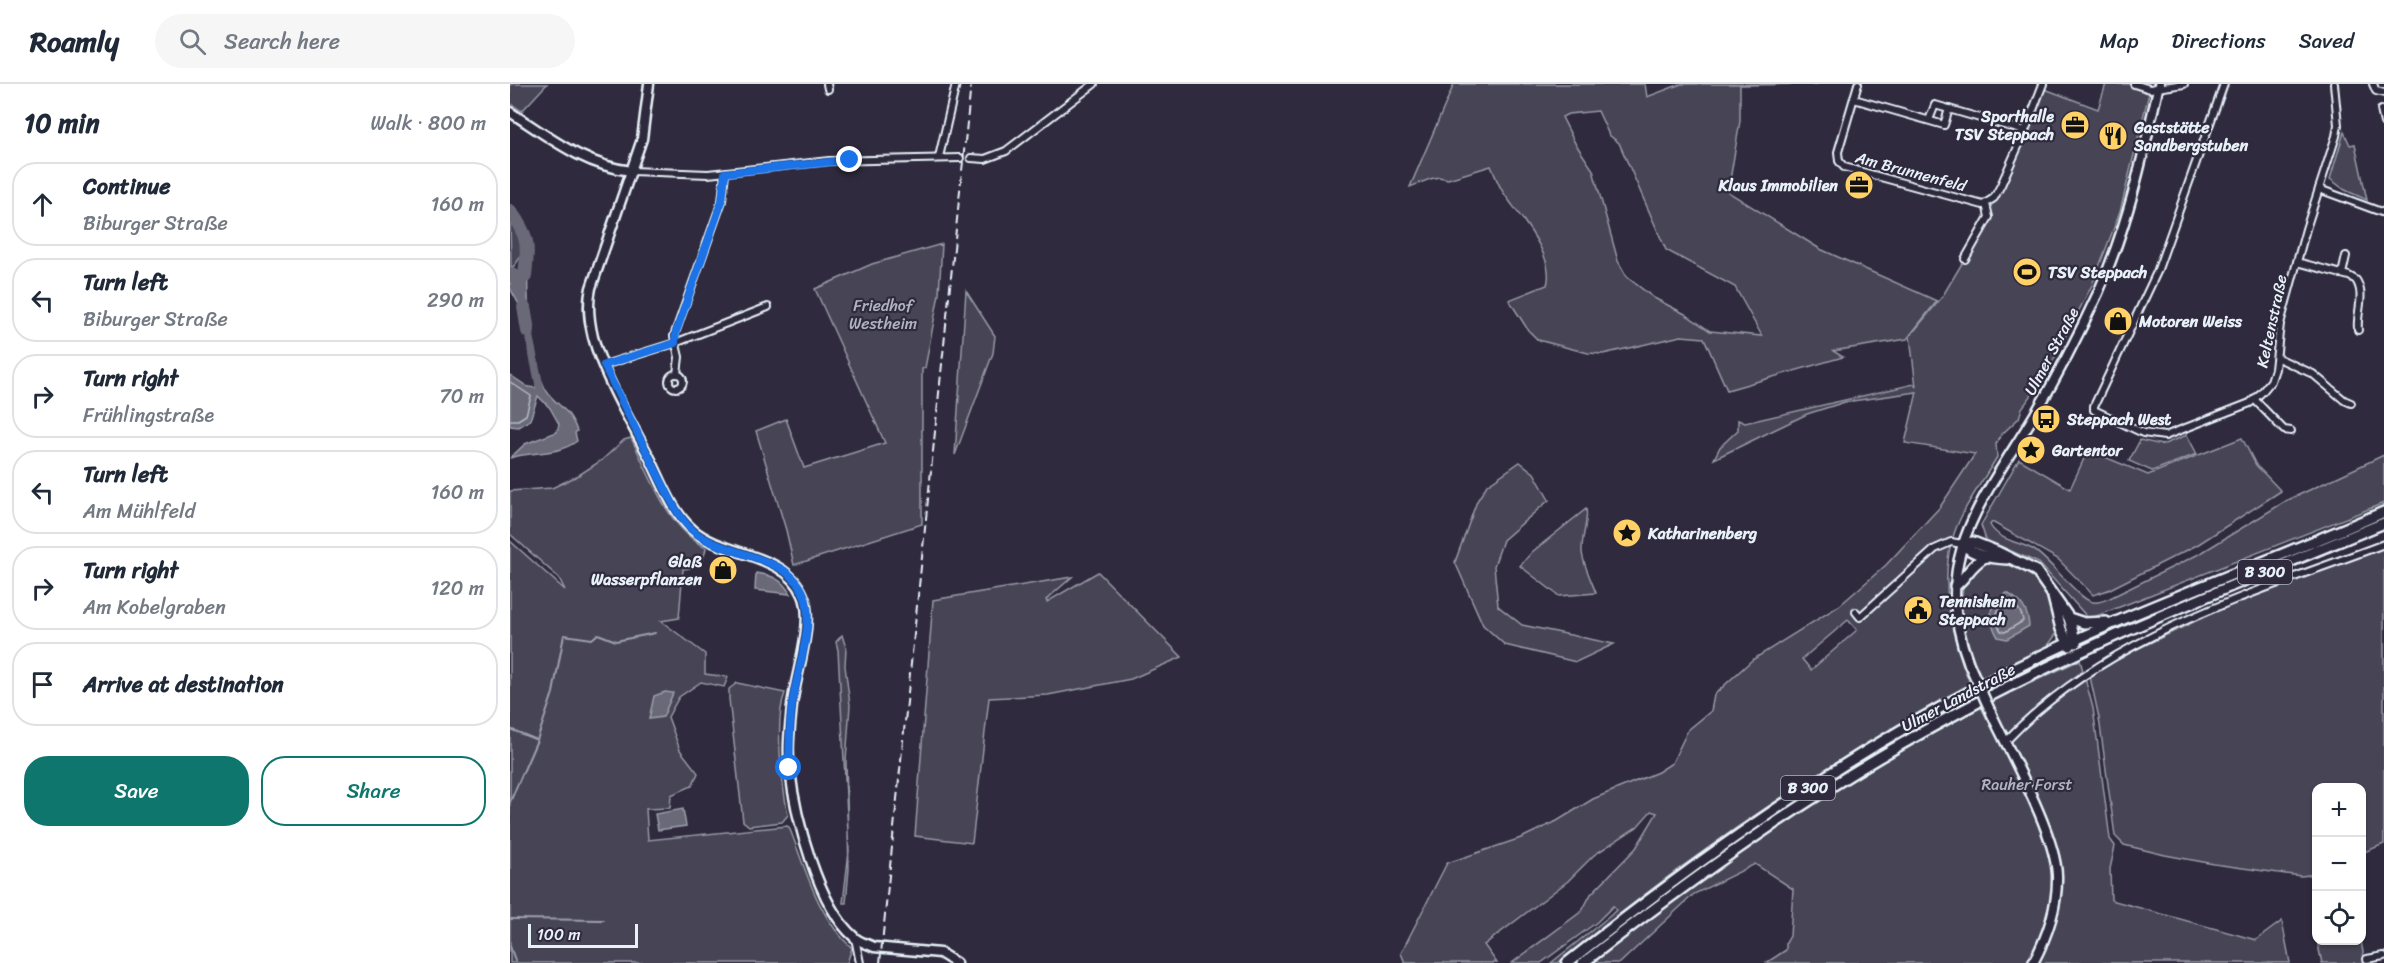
<!DOCTYPE html>
<html lang="en">
<head>
<meta charset="utf-8">
<style>
	:root { --surface:#fff; --page:#f6f6f7; --text:#1f2937; --muted:#747a83; --line:#e0e1e3; --accent:#0f766e }
	body { margin:0; font-family:Sriracha,sans-serif; background:var(--page); color:var(--text) }
	.controls { position:absolute; right:18px; bottom:18px; display:grid; overflow:hidden; border-radius:12px; box-shadow:0 2px 4px #0004 }
	.controls button { width:54px; height:54px; display:grid; place-items:center; padding:0; border:0; border-bottom:2px solid var(--line); background:var(--surface); color:var(--text); font:30px sans-serif }
	.scale { position:absolute; left:18px; bottom:15px; width:110px; box-sizing:border-box; padding-left:6px; border:3px solid #e8f1f8; border-top:0; font-size:16px; line-height:21px; white-space:nowrap; color:#e8f1f8; -webkit-text-stroke:4px #2f2a3d; paint-order:stroke }
	.stop { position:absolute; width:18px; height:18px; margin:-14px; border:4px solid #1a73e8; border-radius:50%; background:#fff }
	.stop.end { background:#1a73e8; border-color:#fff; box-shadow:0 2px 6px #0008 }
	.list { margin:0; padding:0; list-style:none }
	h2 { display:flex; justify-content:space-between; align-items:center; height:78px; margin:0; padding:0 24px; font-size:26px }
	h2 small { font-size:20px; font-weight:400; color:var(--muted) }
	.list li { display:grid; grid-template-columns:39px 1fr auto; gap:18px; align-items:center; box-sizing:border-box; height:84px; margin:0 12px 12px; padding:0 12px; border:2px solid var(--line); border-radius:24px }
	.list b { display:block; font-size:22px; white-space:nowrap }
	.list p { margin:0; font-size:20px; white-space:nowrap; color:var(--muted) }
	.list em { font-size:20px; font-style:normal; color:var(--muted) }
	.actions { display:flex; gap:12px; padding:18px 24px }
	.actions a { flex:1; padding:14px 0; border:2px solid var(--accent); border-radius:24px; text-align:center; font-size:21px; color:var(--accent) }
	.actions .main { background:var(--accent); color:#fff }
	.icon { flex:none; width:33px; height:33px; fill:none; stroke:currentColor; stroke-width:2; stroke-linecap:round; stroke-linejoin:round }
	.map { position:relative; flex:none; width:1874px; height:879px; overflow:hidden }
	header { display:flex; align-items:center; gap:36px; box-sizing:border-box; height:84px; padding:0 30px; background:var(--surface); border-bottom:2px solid var(--line) }
	header strong { font-size:28px }
	nav { display:flex; gap:33px; margin-inline-start:auto; font-size:21px }
	.search { width:420px; height:54px; background:var(--page); display:flex; align-items:center; gap:15px; box-sizing:border-box; padding:0 21px; border-radius:33px; color:var(--muted); font-size:22px }
	main { display:flex }
	aside { flex:1; background:var(--surface) }
	.map>svg:first-child { display:block }
	.green { fill:#464455; stroke:#979aa6; stroke-width:1.5; fill-rule:evenodd }
	.water { fill:#696978; stroke:#9c9fab; stroke-width:1.5 }
	.lines { fill:none; stroke-linecap:round; stroke-linejoin:round }
	.shore { stroke:#b5bbc5; stroke-width:1.5 }
	.stream { stroke:#9c9fab; stroke-width:2 }
	.canal { stroke:#696978; stroke-width:8 }
	.river { stroke:#696978; stroke-width:14 }
	.street-casing { stroke:#e8f1f8; stroke-width:10 }
	.secondary-casing { stroke:#e8f1f8; stroke-width:13 }
	.primary-casing { stroke:#e8f1f8; stroke-width:14 }
	.street { stroke:#2f2a3d; stroke-width:6 }
	.secondary { stroke:#2f2a3d; stroke-width:8 }
	.primary { stroke:#2f2a3d; stroke-width:9 }
	.rail { stroke:#e8f1f8; stroke-width:2; stroke-dasharray:9 4.5; stroke-linecap:butt }
	.secondary-bridge-casing { stroke:#e8f1f8; stroke-width:13; stroke-linecap:butt }
	.secondary-bridge { stroke:#2f2a3d; stroke-width:8 }
	.route { stroke:#1a73e8; stroke-width:8 }
	.labels { text-anchor:middle; stroke-width:4.5; stroke-linejoin:round; paint-order:stroke }
	.shield { fill:#2f2a3d; stroke:#b0b5c0; stroke-width:1.5 }
	.shield-label { font-size:15px; font-weight:bold; fill:#e8f1f8 }
	.poi-label { font-size:16px; font-weight:bold; fill:#e8f1f8; stroke:#2f2a3d; text-anchor:start }
	.street-label { font-size:16px; fill:#e8f1f8; stroke:#2f2a3d }
	.park-label { font-size:16px; fill:#afb4bf; stroke:#2f2a3d }
</style>
</head>
<body>
<header>
<strong>Roamly</strong>
<div class="search"><svg class="icon" aria-label="search" viewBox="0 0 24 24"><circle cx="10" cy="10" r="6"/><path d="M15 15l6 6"/></svg>Search here</div>
<nav><a>Map</a><a>Directions</a><a>Saved</a></nav>
</header>
<main>
<aside>
<h2>10 min<small>Walk · 800 m</small></h2>
<ul class="list">
<li><svg class="icon" aria-label="ahead" viewBox="0 0 24 24"><path d="M12 20V5M6 11l6-6 6 6"/></svg><div><b>Continue</b><p>Biburger Straße</p></div><em>160 m</em></li>
<li><svg class="icon" aria-label="left" viewBox="0 0 24 24"><path d="M17 20v-9H6M10 6l-5 5 5 5"/></svg><div><b>Turn left</b><p>Biburger Straße</p></div><em>290 m</em></li>
<li><svg class="icon" aria-label="right" viewBox="0 0 24 24"><path d="M7 20v-9h11M14 6l5 5-5 5"/></svg><div><b>Turn right</b><p>Frühlingstraße</p></div><em>70 m</em></li>
<li><svg class="icon" aria-label="left" viewBox="0 0 24 24"><path d="M17 20v-9H6M10 6l-5 5 5 5"/></svg><div><b>Turn left</b><p>Am Mühlfeld</p></div><em>160 m</em></li>
<li><svg class="icon" aria-label="right" viewBox="0 0 24 24"><path d="M7 20v-9h11M14 6l5 5-5 5"/></svg><div><b>Turn right</b><p>Am Kobelgraben</p></div><em>120 m</em></li>
<li><svg class="icon" aria-label="arrive" viewBox="0 0 24 24"><path d="M6 21V4h12l-3 4 3 4H6"/></svg><div><b>Arrive at destination</b></div></li>
</ul>
<div class="actions"><a class="main">Save</a><a>Share</a></div>
</aside>
<div class="map">
<svg width="1874" height="879" viewBox="0 0 1874 879">
	<rect width="100%" height="100%" fill="#2f2a3d"/>
	<filter id="ink" filterUnits="userSpaceOnUse"><feTurbulence type="fractalNoise" baseFrequency=".0167" numOctaves="2"/><feDisplacementMap in="SourceGraphic" scale="12" xChannelSelector="R" yChannelSelector="G"/><feConvolveMatrix kernelMatrix="1 2 1 2 8 2 1 2 1" color-interpolation-filters="sRGB"/></filter>
	<g filter="url(#ink)">
		<g class="green">
			<polygon points="0,0 37,0 12,27 0,19"/>
			<path d="M944,0h191l2,13 34,-13h137l-78,1v36l-12,71 92,57 117,52 -30,38 -74,12 10,6 -116,33 -23,-52 -23,-2 -78,18 -15,-1 -50,-13 -10,-10 -19,-30 38,-15c9,-29 -28,-69 -44,-93 -5,-8 -8,-17 -12,-26l-43,13 -9,-2 -9,2 -20,8zM1088,27l11,24 10,8 47,107 69,37 27,49 -52,-5 -25,-17 -31,-16 -27,-21 -9,-16 -25,-91 -18,-27 -13,-26 6,-3z"/>
			<path d="M1596,0h28l16,5 -30,123 -28,73 -49,95 -21,28 -3,10 -18,17 -5,9 1,13c-14,24 -36,53 -44,80 -15,46 0,104 17,147 -98,54 -195,115 -286,181 -43,31 -84,66 -126,98h-7l60,-48 5,-5 -3,-4 -16,16 -56,41h-29l70,-52 9,-17 45,-46 21,-35 -6,-2 -14,16 -43,28 -26,26 -84,64 13,18h-92l-4,-10 46,-90 74,-25 36,-17 36,-22 65,-27 14,-9 16,-33 23,-19 3,-16 38,-35 87,-54 47,-41 54,-58 35,-53 -70,-11 12,-51 -72,10 -38,12 -93,45 6,-12 18,-17v-10l7,3 169,-39 2,3 -6,-51 32,-39 47,-79 -2,-7 14,-26 41,-97 56,21zM1338,536l9,10 -46,40 -9,-11z"/>
			<polygon points="1834,48 1840,61 1845,60 1857,116 1835,106 1820,95"/>
			<path d="M0,138c15,15 18,31 1,47z"/>
			<polygon points="432,160 429,210 415,284 412,285 412,440 284,481 276,446 246,347 276,335 294,384 375,359 305,205 362,180"/>
			<polygon points="456,207 485,252 483,269 445,371"/>
			<polygon points="1677,351 1687,370 1642,387 1619,377 1630,356 1652,361"/>
			<path d="M121,354c20,39 35,88 75,110 -2,14 -9,20 -23,21l-4,49 -18,3 44,33v20l23,3 -4,10 -23,-5 -22,15 -11,20 12,33 18,23 -6,13 -21,9 -1,13 -24,1 2,31 139,-14 2,1c17,42 28,90 63,121l-5,15h-337v-422l55,49 -6,-12 -49,-44v-43l42,-3 27,-13 23,-15 22,-20z"/>
			<path d="M1732,354l14,27 25,26 -84,54 -89,45 -15,5 -35,-36 -66,-37 -2,3c9,16 30,17 44,25 16,10 44,48 56,51 6,3 12,0 18,-2l93,-46 85,-52 98,-46v48l-295,116 -50,-56 -53,-23 -5,-15 38,-66 51,30 18,-39 60,25z"/>
			<polygon points="1010,378 1024,389 1039,416 993,456 984,482 988,522 1012,541 1104,560 1066,578 995,561 973,541 945,478 967,417 977,401"/>
			<path d="M1076,425c3,10 -5,29 -4,43 1,12 10,30 14,41l-37,3 -39,-30 12,-14z"/>
			<polygon points="1874,463 1874,760 1852,769 1852,704 1806,704 1806,790 1791,792 1704,780 1655,771 1614,761 1605,752 1589,634 1579,588 1713,524"/>
			<path d="M1479,478c51,4 57,27 68,71l-10,14 -65,32c-13,-28 -42,-107 7,-117z"/>
			<polygon points="588,488 672,573 621,595 538,611 479,614 462,759 405,752 423,516 562,493 536,516 537,518"/>
			<polygon points="332,551 336,564 335,582 340,621 336,677 339,785 336,819 333,819 339,767 328,566 326,558"/>
			<path d="M1570,576l13,48 17,131 5,7 -5,23 1,31 145,40 26,-19 8,42h-524l20,-13v-7l4,-7 3,-47 -38,-25 -61,30 -74,69h-28c38,-30 76,-61 116,-89 87,-62 179,-116 273,-167l6,12 11,-4 -6,-14z"/>
			<path d="M227,599l48,10c-11,28 -3,92 3,122l-6,7 -33,4 -6,-5 -14,-122v-10z"/>
			<polygon points="1807,857 1851,857 1855,879 1812,879"/>
		</g>
		<g class="water">
			<path d="M16,177l3,5c-4,20 2,39 -2,59l-6,-10v-7l-11,-20v-21l8,6 4,-3 -1,-3z"/>
			<path d="M0,291l18,12 8,1v-7l5,-2c9,27 26,23 36,52l-2,2 2,8c-22,16 -44,9 -67,17l15,-14 32,-12 2,-8 -9,-16 -12,-12 -8,24 -11,7 -9,-1z"/>
			<path d="M246,489c15,2 27,6 34,21l-35,-4z"/>
			<path d="M1497,509c14,8 21,16 22,33l-22,13 -9,-2c-7,-12 -8,-19 -6,-32z"/>
			<polygon points="155,608 163,609 153,633 139,635 144,612"/>
			<polygon points="173,725 176,742 148,746 145,730"/>
		</g>
		<g class="lines">
			<g class="shore">
				<polyline points="0,298 21,312 16,331 8,336 0,336"/>
				<path d="M1496,517c9,2 16,10 17,20l-18,11 -4,-1c-7,-12 -6,-22 5,-30z"/>
			</g>
			<g class="stream">
				<polyline points="0,645 27,656 0,718"/>
				<polyline points="27,656 43,609 54,551 82,555 88,550 106,557 145,549"/>
				<polyline points="0,835 94,836"/>
				<polyline points="0,862 6,879"/>
			</g>
			<polyline class="canal" points="18,247 30,304"/>
			<g class="river">
				<path d="M0,127c20,27 18,34 15,65l-8,2 -7,-4"/>
				<polyline points="14,223 18,247"/>
			</g>
			<g class="street-casing">
				<g id="street">
					<polyline points="317,0 318,5"/>
					<polyline points="1348,0 1328,68 1329,77 1334,83 1473,121 1484,114 1491,101 1515,47 1533,0"/>
					<polyline points="1624,0 1640,5 1674,0"/>
					<polyline points="1714,0 1647,188 1584,322 1584,326 1633,349 1655,352 1740,319 1752,308 1761,297 1765,285 1770,240 1796,145 1826,52 1828,41 1824,0"/>
					<polyline points="1863,0 1866,7 1874,9"/>
					<polyline points="1344,15 1434,41 1439,25"/>
					<polyline points="1871,26 1874,39"/>
					<polyline points="1419,36 1425,21 1515,47"/>
					<polyline points="429,73 446,0"/>
					<polyline points="461,74 475,75 496,67 584,0"/>
					<polyline points="122,87 198,90 319,77 450,74"/>
					<polyline points="1809,105 1874,129"/>
					<polyline points="1455,175 1479,133 1476,120"/>
					<path d="M1787,178l52,14 7,4c10,15 0,33 2,50"/>
					<polyline points="1832,190 1836,172"/>
					<polyline points="1768,274 1803,290 1834,316 1841,319"/>
					<polyline points="94,281 165,259 258,223"/>
					<polyline points="167,290 169,273 164,252 212,117 215,89"/>
					<circle cx="166" cy="297" r="7"/>
					<polyline points="1745,316 1774,346 1781,347"/>
					<polyline points="1346,528 1350,533 1425,465 1441,458 1452,460"/>
					<path d="M1495,658c101,-107 245,-147 379,-198"/>
					<polyline points="345,854 350,879"/>
					<polyline points="1857,875 1874,872"/>
				</g>
			</g>
			<g class="secondary-casing">
				<g id="secondary">
					<path d="M139,0l-7,55 -51,149c-4,17 -2,32 2,49 10,38 39,88 58,123 11,23 22,53 42,70 32,27 92,22 110,65 12,27 -8,81 -11,111 -2,21 -5,43 -2,64 5,46 28,136 64,167 5,5 14,7 20,10l66,6 16,10"/>
					<path d="M0,28c39,25 74,54 122,59"/>
					<path d="M1459,580c-41,-105 15,-165 66,-250 23,-39 44,-80 63,-121 30,-68 45,-137 61,-209"/>
					<path d="M1483,633c19,40 62,116 64,158 1,32 -9,60 -24,88"/>
				</g>
			</g>
			<g class="primary-casing">
				<g id="primary">
					<polyline points="1452,460 1463,458 1488,468 1526,487 1559,534 1566,559"/>
					<path d="M1452,460c13,12 28,14 45,15"/>
					<path d="M1445,502c13,-10 14,-20 30,-29"/>
					<polyline points="1543,513 1551,545 1560,562"/>
					<polyline points="1559,534 1574,539 1596,538"/>
					<path d="M1057,879c133,-105 272,-204 423,-282 127,-66 263,-112 394,-169"/>
					<path d="M1073,879c111,-86 224,-167 347,-235 145,-81 301,-142 454,-205"/>
				</g>
			</g>
			<use href="#street" class="street"/>
			<use href="#secondary" class="secondary"/>
			<use href="#primary" class="primary"/>
			<polyline class="rail" points="370,879 461,0"/>
			<g class="secondary-bridge-casing">
				<polyline id="secondary-bridge" points="1459,580 1483,633"/>
			</g>
			<use href="#secondary-bridge" class="secondary-bridge"/>
		</g>
	</g>
	<g class="lines" filter="url(#ink)">
		<path class="route" d="M279,684c1,-21 0,-42 3,-63 4,-29 19,-71 15,-99 -8,-55 -83,-46 -116,-77 -15,-14 -23,-36 -33,-54 -18,-36 -36,-73 -54,-110l71,-22 1,-11 46,-131 3,-28 125,-13"/>
	</g>
	<defs>
		<g id="office-disc" transform="scale(1.5)"><circle r="9.5" fill="#ffd166" stroke="#2f2a3d"/><path d="M-6-3h4V-5.5h4V-3h4V5H-6ZM-1-4.5V-3h2v-1.5ZM-6 0V1H6V0Z" fill="#111"/></g>
		<g id="restaurant-disc" transform="scale(1.5)"><circle r="9.5" fill="#ffd166" stroke="#2f2a3d"/><path d="M-5-6h1v4h1v-4h1v4h1v-4h1v5L-1.5 .5V6h-2V.5L-5-1ZM5-6V6H3V1.5H1.5Q1.5-4 5-6Z" fill="#111"/></g>
		<g id="stadium-disc" transform="scale(1.5)"><circle r="9.5" fill="#ffd166" stroke="#2f2a3d"/><path d="M0-5a6.5 5 0 1 0 0 10a6.5 5 0 1 0 0-10ZM-3.5-1.8h7v3.6h-7Z" fill="#111"/></g>
		<g id="shop-disc" transform="scale(1.5)"><circle r="9.5" fill="#ffd166" stroke="#2f2a3d"/><path d="M-5-2.5h2.3a2.7 3.5 0 0 1 5.4 0H5L5.5 6h-11ZM-1.5-2.5h3a1.5 2.3 0 0 0-3 0Z" fill="#111"/></g>
		<g id="bus-disc" transform="scale(1.5)"><circle r="9.5" fill="#ffd166" stroke="#2f2a3d"/><path d="M-5-6H5V4H4V6H2V4H-2V6H-4V4H-5ZM-3.5-4V0h7V-4ZM-3.5 1.2v1.5H-2V1.2ZM2 1.2v1.5H3.5V1.2Z" fill="#111"/></g>
		<g id="sight-disc" transform="scale(1.5)"><circle r="9.5" fill="#ffd166" stroke="#2f2a3d"/><path d="M0-6L1.8-2.2L6-1.7L2.9 1.2L3.7 5.4L0 3.3L-3.7 5.4L-2.9 1.2L-6-1.7L-1.8-2.2Z" fill="#111"/></g>
		<g id="civic-disc" transform="scale(1.5)"><circle r="9.5" fill="#ffd166" stroke="#2f2a3d"/><path d="M-.6-6.5H3V-4.5H.6V-3L4-1V1h2V6H-6V1h2V-1L-.6-3ZM-1.2 2.5V6h2.4V2.5Z" fill="#111"/></g>
	</defs>
	<g fill-rule="evenodd">
		<use href="#office-disc" x="1565" y="41"/>
		<use href="#restaurant-disc" x="1603" y="52"/>
		<use href="#office-disc" x="1349" y="101"/>
		<use href="#stadium-disc" x="1517" y="188"/>
		<use href="#shop-disc" x="1608" y="237"/>
		<use href="#bus-disc" x="1536" y="335"/>
		<use href="#sight-disc" x="1521" y="366"/>
		<use href="#sight-disc" x="1117" y="449"/>
		<use href="#shop-disc" x="213" y="486"/>
		<use href="#civic-disc" x="1408" y="526"/>
	</g>
	<g class="labels">
		<g class="shield">
			<rect x="1728" y="476" width="54" height="24" rx="4.5"/>
			<rect x="1271" y="692" width="54" height="24" rx="4.5"/>
		</g>
		<g class="shield-label">
			<text x="1755" y="493">B 300</text>
			<text x="1298" y="709">B 300</text>
		</g>
		<g class="poi-label">
			<text x="1544" y="38" text-anchor="end">Sporthalle<tspan x="1544" dy="18">TSV Steppach</tspan></text>
			<text x="1624" y="49">Gaststätte<tspan x="1624" dy="18">Sandbergstuben</tspan></text>
			<text x="1328" y="107" text-anchor="end">Klaus Immobilien</text>
			<text x="1538" y="194">TSV Steppach</text>
			<text x="1629" y="243">Motoren Weiss</text>
			<text x="1557" y="341">Steppach West</text>
			<text x="1542" y="372">Gartentor</text>
			<text x="1138" y="455">Katharinenberg</text>
			<text x="192" y="483" text-anchor="end">Glaß<tspan x="192" dy="18">Wasserpflanzen</tspan></text>
			<text x="1429" y="523">Tennisheim<tspan x="1429" dy="18">Steppach</tspan></text>
		</g>
		<g class="street-label">
			<text transform="translate(1401 87) rotate(15)" y="6">Am Brunnenfeld</text>
			<text transform="translate(1761 237) rotate(-78)" y="6">Keltenstraße</text>
			<text transform="translate(1541 267) rotate(-62)" y="6">Ulmer Straße</text>
			<text transform="translate(1448 613) rotate(-28)" y="6">Ulmer Landstraße</text>
		</g>
		<g class="park-label">
			<text x="373" y="227">Friedhof<tspan x="373" dy="18">Westheim</tspan></text>
			<text x="1517" y="706">Rauher Forst</text>
		</g>
	</g>
</svg>
<div class="controls">
<button>+</button>
<button>−</button>
<button><svg class="icon" aria-label="locate" viewBox="0 0 24 24"><circle cx="12" cy="12" r="6"/><path d="M12 2v4M12 18v4M2 12h4M18 12h4"/></svg></button>
</div>
<div class="scale">100 m</div>
<div class="stop" style="left:279px;top:684px"></div>
<div class="stop end" style="left:340px;top:76px"></div>
</div>
</main>
</body>
</html>
